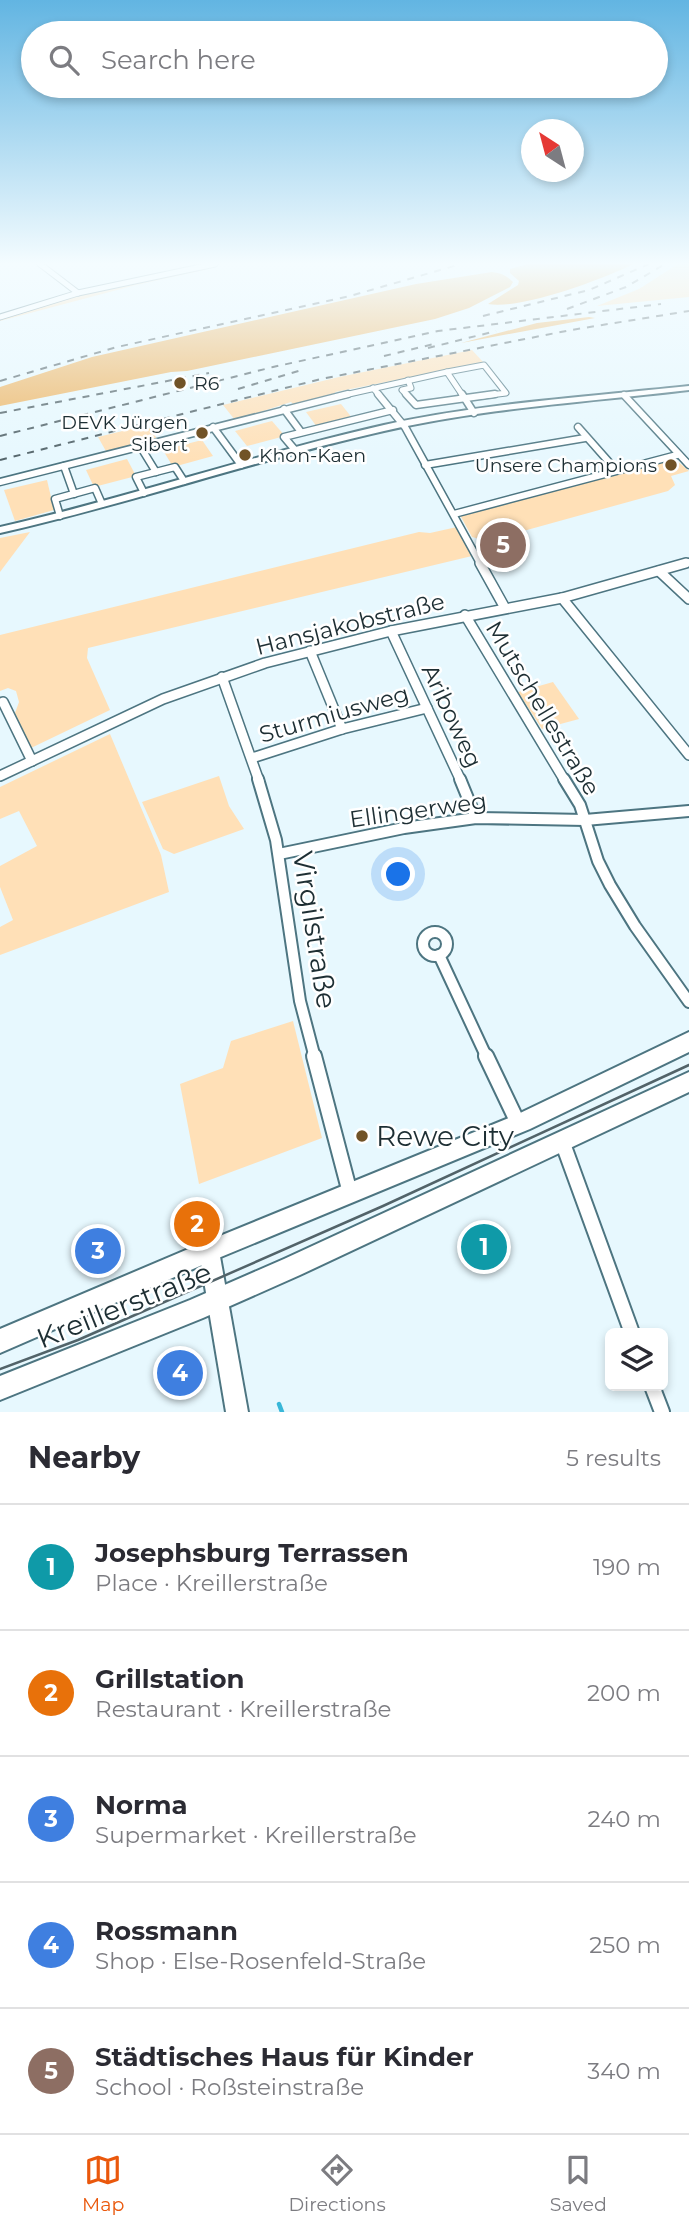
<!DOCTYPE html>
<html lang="en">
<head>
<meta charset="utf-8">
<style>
	:root { --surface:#fff; --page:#f2f2f3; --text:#2b2b33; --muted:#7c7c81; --line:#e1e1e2; --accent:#ea580c }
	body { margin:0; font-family:Montserrat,sans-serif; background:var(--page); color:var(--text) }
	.controls { position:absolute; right:21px; bottom:21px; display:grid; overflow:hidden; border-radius:10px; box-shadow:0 4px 10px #0003 }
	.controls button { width:63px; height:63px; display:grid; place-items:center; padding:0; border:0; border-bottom:2px solid var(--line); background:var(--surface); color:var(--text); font:35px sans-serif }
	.compass { position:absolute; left:521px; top:119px; width:63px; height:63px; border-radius:50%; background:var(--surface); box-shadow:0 4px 10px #0003; rotate:324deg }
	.you { position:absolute; left:399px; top:875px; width:24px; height:24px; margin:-18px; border:5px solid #fff; border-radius:50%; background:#1a73e8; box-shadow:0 0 0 10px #1a73e833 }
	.badge { display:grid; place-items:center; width:46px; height:46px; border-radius:50%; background:var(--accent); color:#fff; font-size:23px; font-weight:700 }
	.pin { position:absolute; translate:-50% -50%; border:4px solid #fff; box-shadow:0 2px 7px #0006 }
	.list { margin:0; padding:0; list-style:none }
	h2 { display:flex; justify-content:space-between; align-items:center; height:91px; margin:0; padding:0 28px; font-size:30px }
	h2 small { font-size:23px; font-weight:400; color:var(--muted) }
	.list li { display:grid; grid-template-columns:46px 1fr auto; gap:21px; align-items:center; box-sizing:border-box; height:126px; padding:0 28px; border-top:2px solid var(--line) }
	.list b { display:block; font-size:26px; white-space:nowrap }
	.list p { margin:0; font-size:23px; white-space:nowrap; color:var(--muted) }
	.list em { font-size:23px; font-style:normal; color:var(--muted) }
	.icon { flex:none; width:38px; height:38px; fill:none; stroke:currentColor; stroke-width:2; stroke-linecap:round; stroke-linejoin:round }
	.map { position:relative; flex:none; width:689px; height:1412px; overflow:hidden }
	.search { position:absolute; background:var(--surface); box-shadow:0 4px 10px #0003; left:21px; right:21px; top:21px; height:77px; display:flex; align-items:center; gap:18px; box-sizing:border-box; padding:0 24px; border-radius:38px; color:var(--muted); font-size:26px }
	.sheet { height:721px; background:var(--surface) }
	nav { display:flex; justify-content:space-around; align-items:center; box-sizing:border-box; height:98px; border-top:2px solid var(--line); background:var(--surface); font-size:19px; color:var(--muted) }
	nav a { display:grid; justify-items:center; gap:4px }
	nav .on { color:var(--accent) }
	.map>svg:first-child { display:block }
	.green { fill:#ffe0b7 }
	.forest { fill:#edb666 }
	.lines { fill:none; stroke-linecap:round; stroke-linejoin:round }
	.stream { stroke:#39b7d8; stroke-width:4.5 }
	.street-far4-casing { stroke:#4d7581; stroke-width:7 }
	.street-far3-casing { stroke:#4d7581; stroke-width:9 }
	.street-far2-casing { stroke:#4d7581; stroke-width:12 }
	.street-far1-casing { stroke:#4d7581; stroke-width:14 }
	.street-casing { stroke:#4d7581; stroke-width:18 }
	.secondary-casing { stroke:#4d7581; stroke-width:4 }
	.primary-casing { stroke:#4d7581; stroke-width:4 }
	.street-far4 { stroke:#fff; stroke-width:5 }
	.street-far3 { stroke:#fff; stroke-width:6 }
	.street-far2 { stroke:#fff; stroke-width:9 }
	.street-far1 { stroke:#fff; stroke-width:10 }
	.street { stroke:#fff; stroke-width:14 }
	.secondary { fill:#fff; fill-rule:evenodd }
	.primary { fill:#fff; fill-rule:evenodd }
	.tram { stroke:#526369; stroke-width:2.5 }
	.rail { stroke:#526369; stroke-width:2; stroke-dasharray:7 7; stroke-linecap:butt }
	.poi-dot { fill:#715327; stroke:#fff; stroke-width:2.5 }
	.labels { text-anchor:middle; stroke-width:5; stroke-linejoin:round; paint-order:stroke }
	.far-poi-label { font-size:19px; fill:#1d2e33; stroke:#fff; text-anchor:start }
	.street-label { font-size:23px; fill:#1d2e33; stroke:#fff }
	.near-street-label { font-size:28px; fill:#1d2e33; stroke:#fff }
	.near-poi-label { font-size:28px; fill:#1d2e33; stroke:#fff; text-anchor:start }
</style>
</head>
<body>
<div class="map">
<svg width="689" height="1412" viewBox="0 0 689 1412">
	<rect width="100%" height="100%" fill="#e7f8fe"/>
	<g class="green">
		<polygon points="678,264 689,264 689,297 597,306 639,289"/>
		<polygon points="204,268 205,270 136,285 0,321 0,318 69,297"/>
		<polygon points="472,350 484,363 335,392 336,395 294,405 291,402 235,420 223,405 339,377"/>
		<polygon points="341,404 353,419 317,427 306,412"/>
		<polygon points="272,421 285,436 247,446 235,431"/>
		<polygon points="147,425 158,440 107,453 98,437"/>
		<polygon points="202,440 213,456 173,467 163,450"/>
		<polygon points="127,459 136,476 94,487 86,470"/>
		<polygon points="675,459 689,471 671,476 675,485 668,491 487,541 472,537 460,515"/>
		<polygon points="47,480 54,510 15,521 4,490"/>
		<polygon points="457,527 472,556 88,648 87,658 110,710 31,748 15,713 19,702 16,691 8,688 0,691 0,635 419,532 430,533"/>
		<polygon points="30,532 0,572 0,538"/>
		<polygon points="553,682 579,719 542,729 518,692"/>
		<polygon points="110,734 161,855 169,892 0,955 0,927 13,920 0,887 0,866 37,846 19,811 0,819 0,787"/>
		<polygon points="219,776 229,806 244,829 174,854 163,849 142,802"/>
		<polygon points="293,1021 322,1138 199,1184 180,1084 223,1068 231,1041"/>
	</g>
	<g class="forest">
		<path d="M528,264h105c-29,15 -113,46 -145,40l30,-19 1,-4 -9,-8v-4z"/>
		<path d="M492,272c9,1 15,4 21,10l-3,5 -41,21 -34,11 -248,52 -16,1 -171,34v-19l92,-30 324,-73z"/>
		<polygon points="589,317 595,318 461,343 537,323"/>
	</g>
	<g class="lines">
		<polyline class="stream" points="279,1404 282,1412"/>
		<g class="street-far4-casing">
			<g id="street-far4">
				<polyline points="40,264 78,293"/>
				<polyline points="0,317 78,293 215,264"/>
				<polyline points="447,372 484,365 506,393 482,396"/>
				<polyline points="373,388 380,396"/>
				<polyline points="340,396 447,372 463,396"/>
				<polyline points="408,396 402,390 411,388 408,380"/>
			</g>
		</g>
		<g class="street-far3-casing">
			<g id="street-far3">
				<polyline points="378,394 405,427 481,565"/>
				<polyline points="406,394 416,405 495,394"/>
				<polyline points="462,394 474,413"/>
				<polyline points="624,395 689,465"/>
				<polyline points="284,409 301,432"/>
				<polyline points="213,427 241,465"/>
				<polyline points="578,427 616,470"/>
				<polyline points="140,446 156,472"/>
				<polyline points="295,450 284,437 393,410"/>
				<polyline points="425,465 585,438"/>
				<polyline points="64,466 74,494"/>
				<polyline points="0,482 348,394"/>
				<polyline points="144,493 136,477 175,467 184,481"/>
				<polyline points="454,514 677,455"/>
				<polyline points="60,516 55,499 95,488 102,504"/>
				<polyline points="680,565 689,562"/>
			</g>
		</g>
		<g class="street-far2-casing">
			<g id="street-far2">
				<polyline points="480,563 505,608"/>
				<polyline points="659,571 689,599"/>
				<polyline points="562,598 689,755"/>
				<polyline points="465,615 565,781"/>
				<polyline points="391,631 461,781"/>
				<polyline points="310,651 342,729"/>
				<polyline points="222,677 259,781"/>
				<polyline points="3,702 32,761"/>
				<polyline points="252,758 342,729 427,708"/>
				<polyline points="0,776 163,699 265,663 391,631 562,598 686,563"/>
			</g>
		</g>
		<g class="street-far1-casing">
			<g id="street-far1">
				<polyline points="258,779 276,840 300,1001 315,1058"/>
				<polyline points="460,779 476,818"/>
				<polyline points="564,779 580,805 598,861 610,885 635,926 689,1002"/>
				<polyline points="279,854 404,828 476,818 585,820 689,811"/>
				<circle cx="435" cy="944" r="12"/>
				<polyline points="439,955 487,1058"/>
			</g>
		</g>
		<g class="street-casing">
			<g id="street">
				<polyline points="314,1056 350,1193"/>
				<polyline points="486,1056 518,1123"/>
				<polyline points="562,1141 632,1333"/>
				<polyline points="652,1386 662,1412"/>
			</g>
		</g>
		<g class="secondary-casing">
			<g id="secondary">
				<path d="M689,386v4c-102,12 -205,18 -305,41 -129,29 -255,73 -384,102v-6c129,-29 255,-73 384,-102 100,-22 203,-28 305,-39z"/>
				<polygon points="209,1241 216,1244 219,1251 248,1412 226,1412 199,1251 202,1244"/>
			</g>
		</g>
		<g class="primary-casing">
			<g id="primary">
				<polygon points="689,1032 689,1052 530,1129 216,1259 0,1353 0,1329 200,1244 516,1115"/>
				<polygon points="689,1072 689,1092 300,1275 203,1318 0,1400 0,1376 190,1300 284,1259"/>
			</g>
		</g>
		<use href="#street-far4" class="street-far4"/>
		<use href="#street-far3" class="street-far3"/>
		<use href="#street-far2" class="street-far2"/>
		<use href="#street-far1" class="street-far1"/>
		<use href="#street" class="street"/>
		<use href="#secondary" class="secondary"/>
		<use href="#primary" class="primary"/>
		<polyline class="tram" points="0,1369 78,1340 383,1206 689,1065"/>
		<g class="rail">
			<polyline points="567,309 626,287 665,264"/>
			<polyline points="483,316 589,290 649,264"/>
			<polyline points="428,348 496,331"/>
			<polyline points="384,356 438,343"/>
			<polyline points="0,381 117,347 350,296 461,264"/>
			<polyline points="238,389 302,370"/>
			<polyline points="0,413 209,373"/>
			<polyline points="0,436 273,367 438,331 661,304"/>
			<polyline points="0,460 321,379 571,330 689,311"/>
		</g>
	</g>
	<linearGradient id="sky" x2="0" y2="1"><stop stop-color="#62b5e2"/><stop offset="0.57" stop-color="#f4fcff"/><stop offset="1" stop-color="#f4fcff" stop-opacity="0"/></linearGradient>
	<rect width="689" height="462" fill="url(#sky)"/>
	<g class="poi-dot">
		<circle cx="180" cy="383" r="7"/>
		<circle cx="202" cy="433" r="7"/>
		<circle cx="245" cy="455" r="7"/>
		<circle cx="671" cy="465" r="7"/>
		<circle cx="362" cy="1136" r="7"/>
	</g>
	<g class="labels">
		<g class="far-poi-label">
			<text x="194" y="390">R6</text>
			<text x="188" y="429" text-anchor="end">DEVK Jürgen<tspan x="188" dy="22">Sibert</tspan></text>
			<text x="259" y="462">Khon-Kaen</text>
			<text x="657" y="472" text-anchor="end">Unsere Champions</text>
		</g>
		<g class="street-label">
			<text transform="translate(350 624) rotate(-14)" y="8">Hansjakobstraße</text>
			<text transform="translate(543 708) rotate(59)" y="8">Mutschellestraße</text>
			<text transform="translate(334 714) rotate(-16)" y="8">Sturmiusweg</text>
			<text transform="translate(452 716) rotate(65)" y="8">Ariboweg</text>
			<text transform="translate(418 810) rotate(-8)" y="8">Ellingerweg</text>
		</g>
		<g class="near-street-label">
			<text transform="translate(315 930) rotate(81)" y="10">Virgilstraße</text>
			<text transform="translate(124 1305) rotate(-22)" y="10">Kreillerstraße</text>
		</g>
		<g class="near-poi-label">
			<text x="376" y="1146">Rewe City</text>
		</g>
	</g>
</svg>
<div class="controls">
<button><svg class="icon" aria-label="layers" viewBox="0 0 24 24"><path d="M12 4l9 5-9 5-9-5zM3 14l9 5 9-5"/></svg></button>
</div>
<svg class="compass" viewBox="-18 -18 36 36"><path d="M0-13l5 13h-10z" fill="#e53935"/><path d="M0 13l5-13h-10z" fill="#7c7c81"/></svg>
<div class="you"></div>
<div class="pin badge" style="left:484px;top:1247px;background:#0f9aa8">1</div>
<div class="pin badge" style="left:197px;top:1224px;background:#e8710a">2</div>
<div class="pin badge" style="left:98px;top:1251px;background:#3f7fe0">3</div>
<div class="pin badge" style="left:180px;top:1373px;background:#3f7fe0">4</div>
<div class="pin badge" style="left:503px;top:545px;background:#8d6e63">5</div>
<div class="search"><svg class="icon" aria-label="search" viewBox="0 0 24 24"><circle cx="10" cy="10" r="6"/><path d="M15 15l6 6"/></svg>Search here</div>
</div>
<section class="sheet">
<h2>Nearby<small>5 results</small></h2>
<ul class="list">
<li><span class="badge" style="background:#0f9aa8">1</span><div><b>Josephsburg Terrassen</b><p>Place · Kreillerstraße</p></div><em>190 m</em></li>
<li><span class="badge" style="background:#e8710a">2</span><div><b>Grillstation</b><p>Restaurant · Kreillerstraße</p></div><em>200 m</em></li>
<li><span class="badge" style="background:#3f7fe0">3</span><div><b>Norma</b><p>Supermarket · Kreillerstraße</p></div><em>240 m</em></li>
<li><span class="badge" style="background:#3f7fe0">4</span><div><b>Rossmann</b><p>Shop · Else-Rosenfeld-Straße</p></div><em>250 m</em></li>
<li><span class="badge" style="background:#8d6e63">5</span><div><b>Städtisches Haus für Kinder</b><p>School · Roßsteinstraße</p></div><em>340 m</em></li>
</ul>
</section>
<nav>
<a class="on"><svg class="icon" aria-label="map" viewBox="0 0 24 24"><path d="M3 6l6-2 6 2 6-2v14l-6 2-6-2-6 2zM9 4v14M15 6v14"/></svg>Map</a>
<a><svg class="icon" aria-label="directions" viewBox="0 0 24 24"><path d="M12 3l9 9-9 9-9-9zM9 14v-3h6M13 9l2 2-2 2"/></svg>Directions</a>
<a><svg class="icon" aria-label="saved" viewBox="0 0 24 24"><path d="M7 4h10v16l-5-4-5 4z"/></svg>Saved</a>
</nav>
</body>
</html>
